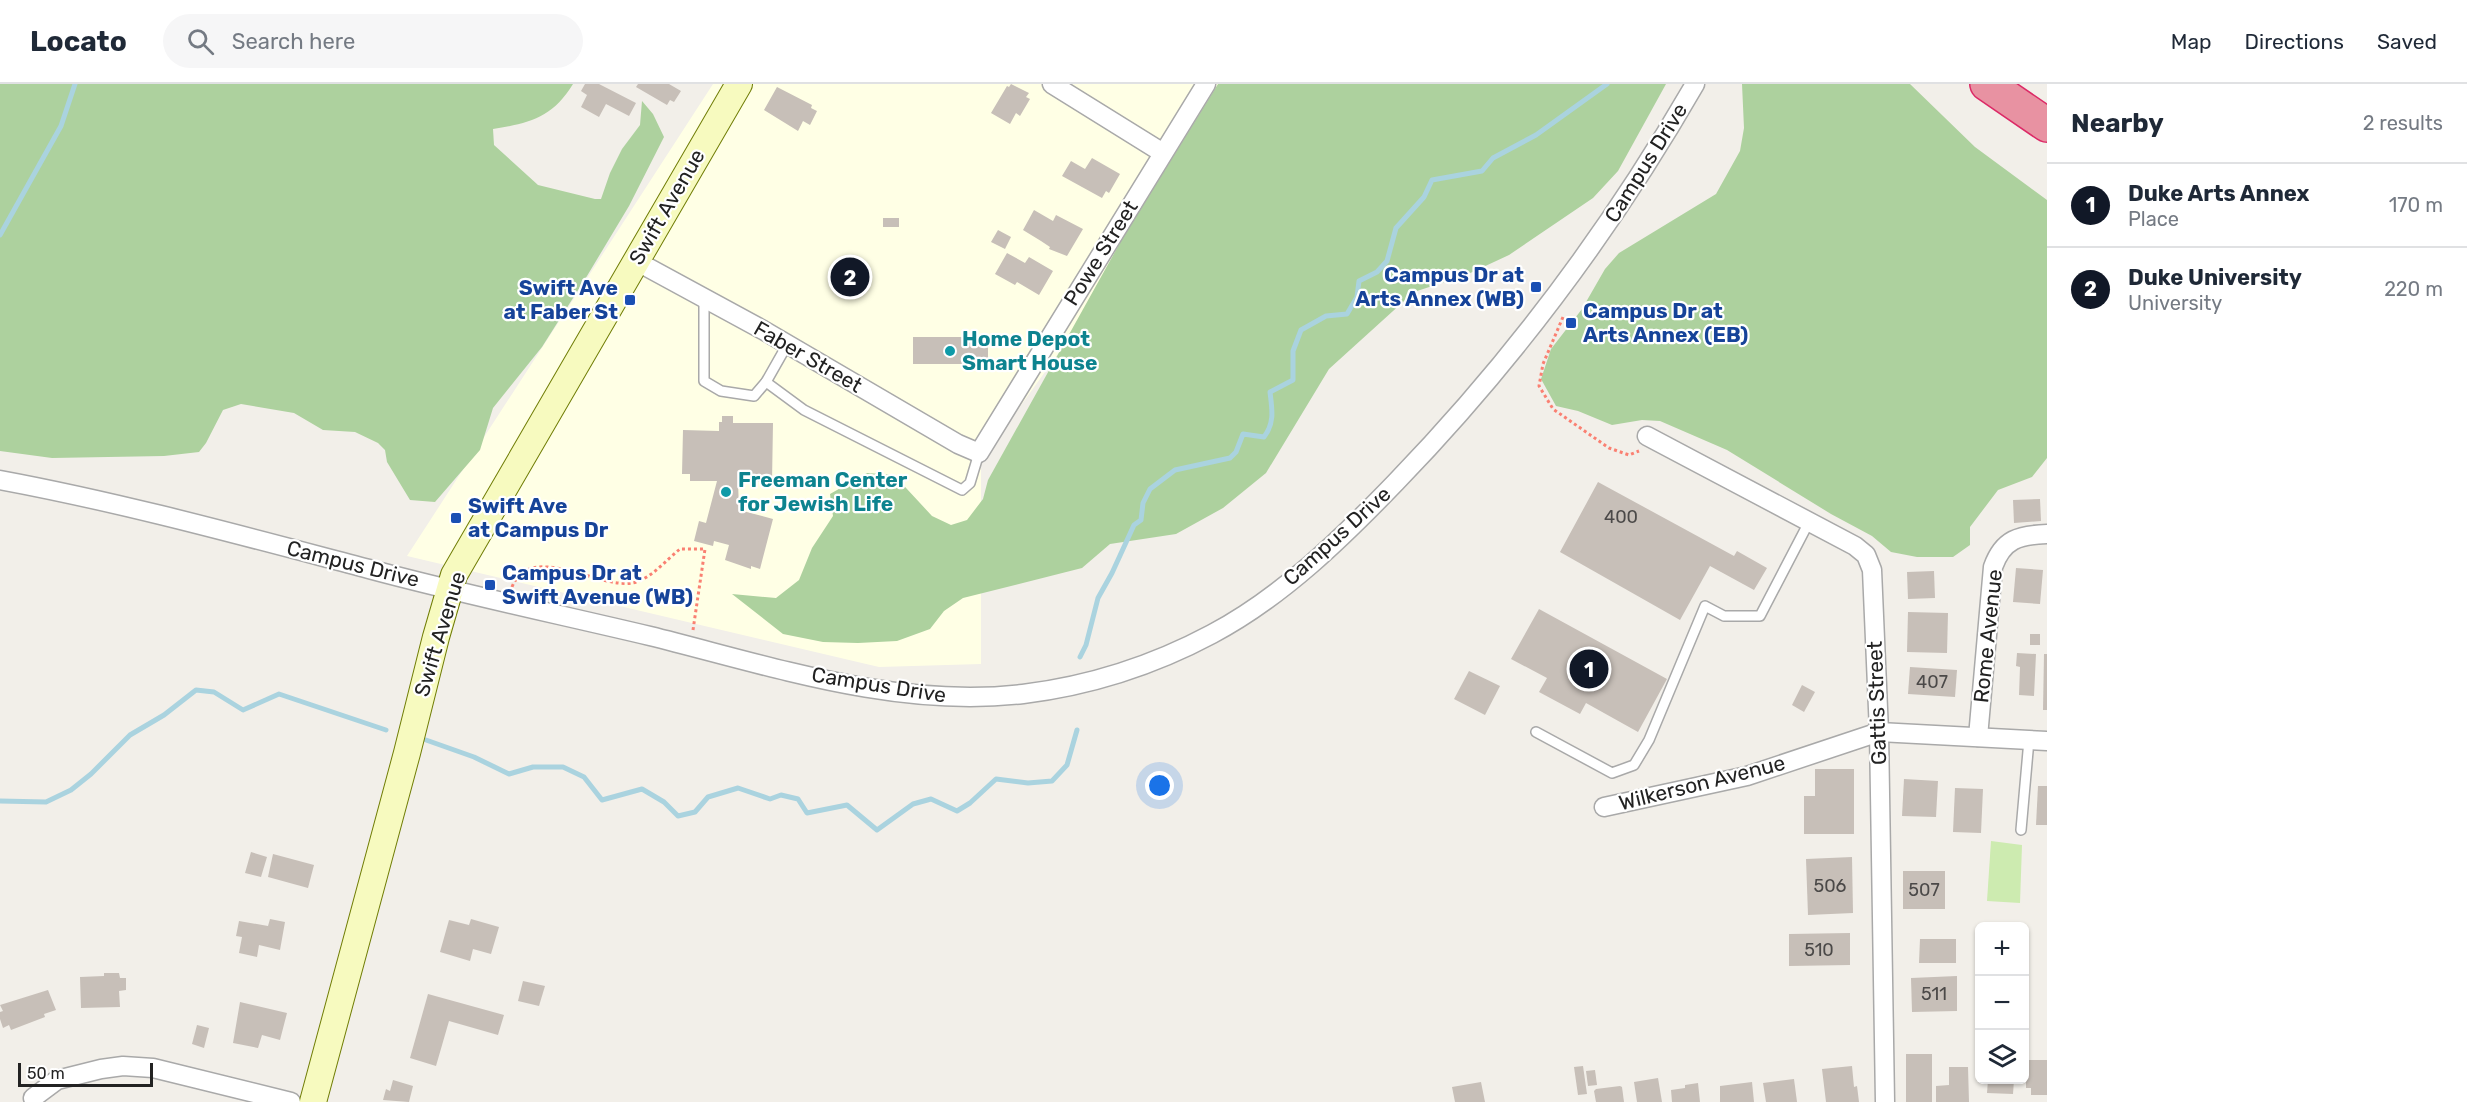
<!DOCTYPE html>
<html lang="en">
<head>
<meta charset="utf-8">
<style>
	:root { --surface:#fff; --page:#f6f6f7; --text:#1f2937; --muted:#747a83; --line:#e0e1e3; --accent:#111827 }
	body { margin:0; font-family:Rubik,sans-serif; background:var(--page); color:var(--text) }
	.controls { position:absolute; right:18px; bottom:18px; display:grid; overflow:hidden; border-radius:9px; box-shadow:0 2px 4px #0004 }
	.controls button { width:54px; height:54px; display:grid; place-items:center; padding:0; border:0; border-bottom:2px solid var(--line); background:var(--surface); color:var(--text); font:30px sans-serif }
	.scale { position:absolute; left:18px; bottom:15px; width:135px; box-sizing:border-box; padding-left:6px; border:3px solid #222; border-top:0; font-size:16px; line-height:21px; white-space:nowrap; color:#222; -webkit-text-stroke:4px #fff; paint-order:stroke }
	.you { position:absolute; left:1160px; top:702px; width:21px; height:21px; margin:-15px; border:4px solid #fff; border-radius:50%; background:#1a73e8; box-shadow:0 0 0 9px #1a73e833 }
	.badge { display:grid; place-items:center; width:39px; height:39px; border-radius:50%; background:var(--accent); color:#fff; font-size:20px; font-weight:700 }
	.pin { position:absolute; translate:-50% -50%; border:3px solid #fff; box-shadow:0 2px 6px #0006 }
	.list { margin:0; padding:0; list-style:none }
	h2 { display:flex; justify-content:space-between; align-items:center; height:78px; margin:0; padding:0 24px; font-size:26px }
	h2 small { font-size:20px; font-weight:400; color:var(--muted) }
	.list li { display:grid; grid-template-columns:39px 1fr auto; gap:18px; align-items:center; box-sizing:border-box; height:84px; padding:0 24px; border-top:2px solid var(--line) }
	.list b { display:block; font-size:22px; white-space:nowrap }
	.list p { margin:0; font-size:20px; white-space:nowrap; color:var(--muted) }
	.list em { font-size:20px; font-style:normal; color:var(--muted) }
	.icon { flex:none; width:33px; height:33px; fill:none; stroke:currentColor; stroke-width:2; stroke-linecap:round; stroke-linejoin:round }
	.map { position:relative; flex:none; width:2047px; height:1018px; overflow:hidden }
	header { display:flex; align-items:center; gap:36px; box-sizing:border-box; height:84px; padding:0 30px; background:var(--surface); border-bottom:2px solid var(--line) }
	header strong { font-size:28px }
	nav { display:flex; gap:33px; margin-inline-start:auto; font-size:21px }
	.search { width:420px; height:54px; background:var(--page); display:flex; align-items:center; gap:15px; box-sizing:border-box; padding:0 21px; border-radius:33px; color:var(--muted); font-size:22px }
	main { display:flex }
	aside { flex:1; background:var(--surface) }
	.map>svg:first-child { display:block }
	.education { fill:#ffffe5 }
	.grass { fill:#cdebb0 }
	.forest { fill:#add19e }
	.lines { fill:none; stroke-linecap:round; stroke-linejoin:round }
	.stream { stroke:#aad3df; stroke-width:5 }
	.building { fill:#c7bfb8 }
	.lane-casing { stroke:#a9a9a9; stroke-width:12 }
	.street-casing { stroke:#a9a9a9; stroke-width:21 }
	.secondary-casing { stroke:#707d05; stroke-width:28 }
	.highway-casing { stroke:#dc2a67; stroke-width:36 }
	.path { stroke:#fa8072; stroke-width:3; stroke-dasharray:3 3; stroke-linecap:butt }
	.lane { stroke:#fff; stroke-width:9 }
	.street { stroke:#fff; stroke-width:18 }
	.secondary { stroke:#f7fabf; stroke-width:26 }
	.highway { stroke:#e892a2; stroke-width:33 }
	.transit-dot { fill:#1a4fb4; stroke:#fff; stroke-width:2 }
	.culture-dot { fill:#0f9aa8; stroke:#fff; stroke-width:2 }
	.labels { text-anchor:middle; stroke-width:4.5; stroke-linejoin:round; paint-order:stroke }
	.number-label { font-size:18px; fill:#4b4948 }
	.street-label { font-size:21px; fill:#222; stroke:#fff }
	.transit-label { font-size:21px; font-weight:bold; fill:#164399; stroke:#fff; text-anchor:start }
	.culture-label { font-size:21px; font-weight:bold; fill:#0d838f; stroke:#fff; text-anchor:start }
</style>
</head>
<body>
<header>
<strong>Locato</strong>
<div class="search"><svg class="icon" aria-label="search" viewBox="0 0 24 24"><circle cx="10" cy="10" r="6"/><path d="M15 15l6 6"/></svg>Search here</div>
<nav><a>Map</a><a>Directions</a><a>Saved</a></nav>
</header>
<main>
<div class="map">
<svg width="2047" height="1018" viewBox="0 0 2047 1018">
	<rect width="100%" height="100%" fill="#f2efe9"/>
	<polygon class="education" points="713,0 1252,0 981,377 981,580 879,583 407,472"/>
	<polygon class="grass" points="1991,757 2022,761 2020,819 1987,817"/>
	<g class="forest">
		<path d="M0,0h573c-21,34 -43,39 -80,45l1,16 44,40 57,14h6l9,-26 12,-24 18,-24 2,-24 11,13 11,23 -35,69 -42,70 -45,71 -49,61 -13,42 -45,52 -25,-2 -23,-38 -2,-12 -7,-7 -23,-11 -32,-2 -29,-17 -53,-9 -18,6 -17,33 -7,9 -35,4 -112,2 -52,-7z"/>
		<polygon points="1218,0 1666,0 1618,87 1593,114 1509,171 1466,191 1414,208 1329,285 1266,389 1223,424 1176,450 1110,460 1082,484 963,514 944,527 930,545 897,557 858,559 823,558 783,550 732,510 776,514 799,496 812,464 833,432 830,410 867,389 894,391 932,432 951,441 967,436 983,415 988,396 1121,157"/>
		<polygon points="1742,0 1910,0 1975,63 2047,116 2047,374 2032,393 1998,406 1970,443 1970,461 1953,473 1917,473 1891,468 1872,452 1831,430 1727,366 1660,337 1642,336 1612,341 1578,327 1556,322 1541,295 1551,265 1582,225 1605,185 1619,169 1716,110 1740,67 1744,44"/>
	</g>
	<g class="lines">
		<g class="stream">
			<polyline points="0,151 61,42 75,0"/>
			<path d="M1080,573l6,-12 12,-47 14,-25 22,-48 7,-5 2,-17 7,-14 25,-19 55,-12 6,-6 7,-18 21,3c11,-14 8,-28 6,-45l23,-12v-29l8,-21 25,-14 21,-2 10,-17 2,-16 18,-9 10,-11 9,-33 28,-31 8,-17 50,-9 11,-13 43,-23 71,-51"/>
			<polyline points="426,656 474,673 509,690 533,683 563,683 584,693 602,716 642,705 664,718 678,732 695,728 708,713 738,704 770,715 781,711 798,715 807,729 847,721 877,746 913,720 931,715 957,727 970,719 996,695 1028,699 1052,697 1067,681 1077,646"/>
			<polyline points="0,717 46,718 71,706 91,690 130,651 164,631 196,606 214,608 243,626 279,610 386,646"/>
		</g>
	</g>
	<g class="building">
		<polygon points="585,0 599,0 636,19 629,32 606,20 599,33 581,23 587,11 581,7"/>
		<polygon points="638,0 669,0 681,7 674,18 670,16 667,21 636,3"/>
		<polygon points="1011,0 1029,9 1026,13 1030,15 1020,32 1016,29 1010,40 991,29 1007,2 1009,3"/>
		<polygon points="777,3 812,21 811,24 817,27 810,41 803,37 798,47 764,26"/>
		<polygon points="1092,74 1120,90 1109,109 1106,107 1102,114 1062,92 1071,77 1085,85"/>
		<polygon points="1034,126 1053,137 1056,131 1083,145 1067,172 1049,165 1050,163 1041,157 1023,146"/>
		<rect x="883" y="134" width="16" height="9"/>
		<polygon points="998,146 1011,153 1005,165 991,158"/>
		<polygon points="1007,169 1025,179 1029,173 1053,187 1039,211 1017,198 1015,201 995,190"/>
		<rect x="913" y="253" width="75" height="27"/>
		<polygon points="722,332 733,332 733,339 773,339 772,398 738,397 739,426 773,435 760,485 751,482 751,485 725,476 729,461 714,457 713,462 694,457 699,437 706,439 717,397 690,397 690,390 682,390 683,346 719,347 719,338 722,338"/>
		<polygon points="1598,398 1734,472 1737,467 1767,484 1754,506 1710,482 1680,536 1560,468"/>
		<polygon points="2040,415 2041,437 2014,439 2013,416"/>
		<polygon points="2016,484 2043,486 2040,520 2013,518"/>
		<polygon points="1934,487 1935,514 1908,515 1907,488"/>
		<polygon points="1539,525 1667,595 1638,648 1586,619 1580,630 1539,608 1547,594 1511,575"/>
		<polygon points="1908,528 1948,529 1947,569 1907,568"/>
		<rect x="2030" y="550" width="10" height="11"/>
		<polygon points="2017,569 2036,570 2034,612 2019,611 2020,583 2016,582"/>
		<polygon points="2044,570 2047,570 2047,626 2043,626"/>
		<polygon points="1910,583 1957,586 1955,613 1908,610"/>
		<polygon points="1469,587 1500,602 1485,631 1454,615"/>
		<polygon points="1802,601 1815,608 1804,628 1792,621"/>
		<polygon points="1815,685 1854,685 1854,750 1804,750 1804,712 1815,712"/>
		<polygon points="1904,695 1938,697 1936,733 1902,732"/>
		<polygon points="2038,702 2047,702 2047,741 2036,741"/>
		<polygon points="1955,704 1983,705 1981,749 1953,748"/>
		<polygon points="251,768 267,773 261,793 245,789"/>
		<polygon points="273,770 314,781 308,804 268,793"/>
		<polygon points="1852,773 1853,829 1808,831 1806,775"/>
		<rect x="1903" y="787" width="42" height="38"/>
		<polygon points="270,835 285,838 280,866 259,861 257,873 239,869 242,853 236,852 239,837 268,842"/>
		<polygon points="471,835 499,843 491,870 473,865 470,877 440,868 449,836 469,841"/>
		<polygon points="1850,849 1850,881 1789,882 1789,850"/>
		<polygon points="1920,855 1956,855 1956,879 1919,879"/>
		<polygon points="104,889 119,889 120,894 126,894 126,906 119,907 120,923 81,924 80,893 104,892"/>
		<polygon points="1957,892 1957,927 1912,928 1911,894"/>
		<polygon points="523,897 545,902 539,922 518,917"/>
		<polygon points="48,906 56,926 44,930 45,933 11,946 9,941 3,944 0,935 0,928 3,927 0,921"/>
		<polygon points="428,910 504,931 498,951 449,937 436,982 410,974"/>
		<polygon points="240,918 287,929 280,956 262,951 258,964 233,959"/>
		<polygon points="197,941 209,944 204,964 192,960"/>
		<rect x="1906" y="970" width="26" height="48"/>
		<polygon points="2026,976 2047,976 2047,1011 2031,1011 2031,1004 2026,1004"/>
		<polygon points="1583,982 1587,1010 1578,1011 1574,983"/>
		<polygon points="1852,982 1854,1003 1857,1002 1859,1018 1826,1018 1822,985"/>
		<polygon points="1949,983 1968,983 1969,1018 1936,1018 1936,1002 1949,1001"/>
		<polygon points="1595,986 1597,1001 1588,1002 1586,987"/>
		<polygon points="1658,994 1662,1018 1637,1018 1634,998"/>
		<polygon points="1794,995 1797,1018 1766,1018 1763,999"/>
		<polygon points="393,996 413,1002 409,1018 383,1016 386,1005 390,1007"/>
		<polygon points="1988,996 2014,996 2013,1010 1987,1009"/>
		<polygon points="1481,998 1485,1018 1455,1018 1452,1003"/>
		<polygon points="1752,998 1754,1018 1720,1018 1720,1002"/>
		<polygon points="1698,999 1700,1018 1672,1018 1671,1006 1685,1004 1685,1001"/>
		<polygon points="1620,1002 1622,1003 1624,1018 1596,1018 1594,1007 1596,1005"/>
	</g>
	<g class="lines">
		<g class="lane-casing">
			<g id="lane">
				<polyline points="704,214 704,297 721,307 754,312 766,298 787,261"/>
				<polyline points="766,298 804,326 962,406 970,399 979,369"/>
				<polyline points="1536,648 1612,689 1634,681 1649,656 1705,522 1724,532 1760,532 1809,438"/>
				<polyline points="2021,746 2029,656"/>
			</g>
		</g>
		<g class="street-casing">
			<g id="street">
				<polyline points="1052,0 1163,69"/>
				<polyline points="636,177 763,246 958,360 979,369 1206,0"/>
				<polyline points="1647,352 1855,462 1866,471 1872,486 1879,648 1885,1018"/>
				<path d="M0,396c124,23 247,57 369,89 93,25 188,45 281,67 121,30 247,73 373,58 65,-8 131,-29 189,-60 70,-37 130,-96 184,-152 117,-121 215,-252 299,-398"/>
				<path d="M1978,653l15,-170c10,-28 26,-32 54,-33"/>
				<polyline points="1604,723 1747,692 1879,648 2047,657"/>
				<polyline points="33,1014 57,996 101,985 123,982 153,984 291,1018"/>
			</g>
		</g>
		<g class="secondary-casing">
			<polyline id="secondary" points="313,1018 407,669 436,553 454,491 739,0"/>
		</g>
		<g class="highway-casing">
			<polyline id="highway" points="1987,0 2047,41"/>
		</g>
		<g class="path">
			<polyline points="1563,233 1543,280 1539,302 1553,325 1609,364 1629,371 1639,367"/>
			<path d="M512,503c18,-46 87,2 120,-4 18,-3 34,-23 48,-34h25l-12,81"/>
		</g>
		<use href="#lane" class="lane"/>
		<use href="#street" class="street"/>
		<use href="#secondary" class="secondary"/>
		<use href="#highway" class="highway"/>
	</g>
	<g class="transit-dot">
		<rect x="1530" y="197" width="12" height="12" rx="3"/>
		<rect x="624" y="210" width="12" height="12" rx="3"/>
		<rect x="1565" y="233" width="12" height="12" rx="3"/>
		<rect x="450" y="428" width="12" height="12" rx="3"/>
		<rect x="484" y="495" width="12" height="12" rx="3"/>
	</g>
	<g class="culture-dot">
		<circle cx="950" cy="267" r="6"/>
		<circle cx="726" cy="408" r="6"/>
	</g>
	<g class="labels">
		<g class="number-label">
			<text x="1621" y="439">400</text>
			<text x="1932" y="604">407</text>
			<text x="1830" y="808">506</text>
			<text x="1924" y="812">507</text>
			<text x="1819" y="872">510</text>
			<text x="1934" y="916">511</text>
		</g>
		<g class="street-label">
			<text transform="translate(1646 79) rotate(-58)" y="7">Campus Drive</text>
			<text transform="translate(667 123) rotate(-60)" y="7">Swift Avenue</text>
			<text transform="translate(1101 169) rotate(-58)" y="7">Powe Street</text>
			<text transform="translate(808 273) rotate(30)" y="7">Faber Street</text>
			<text transform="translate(1337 452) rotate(-42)" y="7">Campus Drive</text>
			<text transform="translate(353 480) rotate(14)" y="7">Campus Drive</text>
			<text transform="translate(440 550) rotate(-73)" y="7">Swift Avenue</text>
			<text transform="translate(1988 552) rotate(-84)" y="7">Rome Avenue</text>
			<text transform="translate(879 601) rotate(9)" y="7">Campus Drive</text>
			<text transform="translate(1877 619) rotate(-92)" y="7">Gattis Street</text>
			<text transform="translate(1702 699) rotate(-14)" y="7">Wilkerson Avenue</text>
		</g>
		<g class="transit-label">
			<text x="1524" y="198" text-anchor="end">Campus Dr at<tspan x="1524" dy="24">Arts Annex (WB)</tspan></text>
			<text x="618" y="211" text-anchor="end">Swift Ave<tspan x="618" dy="24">at Faber St</tspan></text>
			<text x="1583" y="234">Campus Dr at<tspan x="1583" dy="24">Arts Annex (EB)</tspan></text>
			<text x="468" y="429">Swift Ave<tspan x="468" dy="24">at Campus Dr</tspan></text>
			<text x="502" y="496">Campus Dr at<tspan x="502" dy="24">Swift Avenue (WB)</tspan></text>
		</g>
		<g class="culture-label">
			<text x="962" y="262">Home Depot<tspan x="962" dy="24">Smart House</tspan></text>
			<text x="738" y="403">Freeman Center<tspan x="738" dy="24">for Jewish Life</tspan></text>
		</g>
	</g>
</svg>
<div class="controls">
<button>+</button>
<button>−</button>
<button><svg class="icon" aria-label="layers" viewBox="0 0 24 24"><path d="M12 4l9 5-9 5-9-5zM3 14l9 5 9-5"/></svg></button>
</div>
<div class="scale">50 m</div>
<div class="you"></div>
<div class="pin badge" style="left:1589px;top:585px">1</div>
<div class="pin badge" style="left:850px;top:193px">2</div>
</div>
<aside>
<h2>Nearby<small>2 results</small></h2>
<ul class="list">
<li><span class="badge">1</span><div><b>Duke Arts Annex</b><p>Place</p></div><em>170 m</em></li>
<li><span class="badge">2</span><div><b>Duke University</b><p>University</p></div><em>220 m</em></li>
</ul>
</aside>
</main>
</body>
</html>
